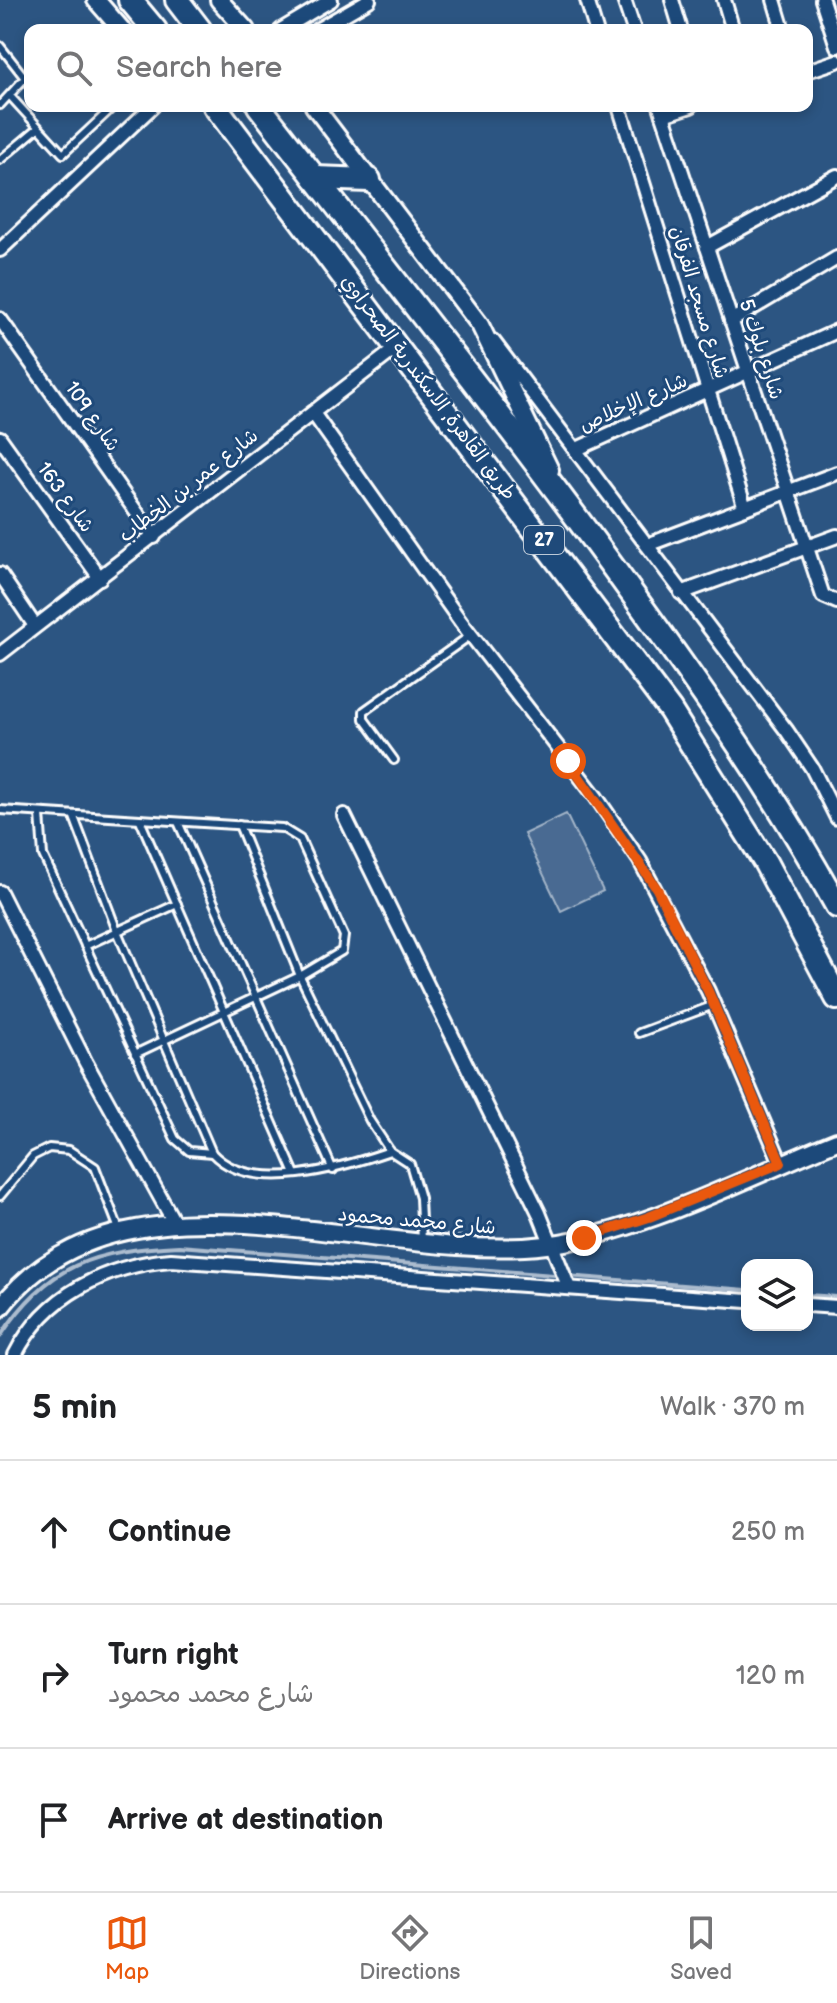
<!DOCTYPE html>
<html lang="en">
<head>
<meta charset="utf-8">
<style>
	:root { --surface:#fff; --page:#f6f6f6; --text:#202124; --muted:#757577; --line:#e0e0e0; --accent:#ea580c }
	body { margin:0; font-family:"Balsamiq Sans","Playpen Sans Arabic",sans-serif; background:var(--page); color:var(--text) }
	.controls { position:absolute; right:24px; bottom:24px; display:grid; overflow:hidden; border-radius:16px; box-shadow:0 4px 12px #0003 }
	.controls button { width:72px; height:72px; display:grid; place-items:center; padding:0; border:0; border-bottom:2px solid var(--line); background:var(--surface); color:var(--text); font:40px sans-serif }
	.stop { position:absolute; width:24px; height:24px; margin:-18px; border:6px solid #ea580c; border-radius:50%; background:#fff }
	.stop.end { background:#ea580c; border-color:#fff; box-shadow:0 2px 8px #0008 }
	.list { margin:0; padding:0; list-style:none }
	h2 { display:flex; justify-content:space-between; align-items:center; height:104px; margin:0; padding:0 32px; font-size:34px }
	h2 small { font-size:26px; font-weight:400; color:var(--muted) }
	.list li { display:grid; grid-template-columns:52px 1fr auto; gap:24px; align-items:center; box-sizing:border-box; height:144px; padding:0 32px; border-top:2px solid var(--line) }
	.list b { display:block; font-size:30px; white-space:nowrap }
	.list p { margin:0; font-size:26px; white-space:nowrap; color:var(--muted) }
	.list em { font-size:26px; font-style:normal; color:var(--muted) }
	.icon { flex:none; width:44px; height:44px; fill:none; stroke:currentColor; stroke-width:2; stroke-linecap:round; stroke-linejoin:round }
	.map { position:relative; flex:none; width:837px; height:1355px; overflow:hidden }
	.search { position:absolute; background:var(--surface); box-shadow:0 4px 12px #0003; left:24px; right:24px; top:24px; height:88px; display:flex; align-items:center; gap:20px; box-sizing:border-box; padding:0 28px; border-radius:16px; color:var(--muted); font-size:30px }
	.sheet { height:536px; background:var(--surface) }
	nav { display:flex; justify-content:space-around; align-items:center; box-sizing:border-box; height:112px; border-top:2px solid var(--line); background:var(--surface); font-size:22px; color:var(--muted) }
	nav a { display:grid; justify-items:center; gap:4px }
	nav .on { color:var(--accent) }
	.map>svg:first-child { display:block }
	.green { fill:#486b92; stroke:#a4b5c8; stroke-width:2 }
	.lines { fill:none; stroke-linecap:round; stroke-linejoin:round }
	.stream { stroke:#acbcce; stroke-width:4 }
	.service-casing { stroke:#fff; stroke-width:12 }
	.minor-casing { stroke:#fff; stroke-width:18 }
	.tertiary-casing { stroke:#fff; stroke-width:22 }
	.motorway-casing { stroke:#fff; stroke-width:28 }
	.service { stroke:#1f4a7a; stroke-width:6 }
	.minor { stroke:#1f4a7a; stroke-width:12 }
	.tertiary { stroke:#1f4a7a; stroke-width:16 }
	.motorway { stroke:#1f4a7a; stroke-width:22 }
	.route { stroke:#ea580c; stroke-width:10 }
	.labels { text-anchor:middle; stroke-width:6; stroke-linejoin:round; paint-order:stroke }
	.shield { fill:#1f4a7a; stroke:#bcc9d7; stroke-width:2 }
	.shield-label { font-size:18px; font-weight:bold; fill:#fff }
	.street-label { font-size:20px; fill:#fff; stroke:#1f4a7a }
</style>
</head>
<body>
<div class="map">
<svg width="837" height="1355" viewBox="0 0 837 1355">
	<rect width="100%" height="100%" fill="#2c5582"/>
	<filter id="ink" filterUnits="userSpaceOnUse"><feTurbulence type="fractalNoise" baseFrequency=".0125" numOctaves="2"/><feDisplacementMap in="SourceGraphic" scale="16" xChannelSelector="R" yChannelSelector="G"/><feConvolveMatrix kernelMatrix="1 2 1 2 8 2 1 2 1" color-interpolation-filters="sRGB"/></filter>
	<g filter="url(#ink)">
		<polygon class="green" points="566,814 603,891 561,911 524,834"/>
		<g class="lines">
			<g class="stream">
				<polyline points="807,1295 837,1297"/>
				<path d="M0,1337c47,-73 95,-87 179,-91l568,44"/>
			</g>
			<g class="service-casing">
				<g id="service">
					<polyline points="0,46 25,78 0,105"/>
					<polyline points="10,96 63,154 114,106"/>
					<polyline points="0,160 38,128"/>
					<polyline points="394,760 364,719 364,711 471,635"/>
					<polyline points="0,810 282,828 300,839 344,936 342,951 300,976 135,1054"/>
					<polyline points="40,814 43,855 175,1139 189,1151 212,1153"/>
					<path d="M74,817l43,114 95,222c40,43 131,14 178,-2"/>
					<polyline points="140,820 295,1174"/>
					<polyline points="178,822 333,1170"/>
					<polyline points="239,825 300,976 370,1121 390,1151 410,1164 420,1198 422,1242"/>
					<polyline points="85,946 177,904"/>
					<polyline points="639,1033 714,1005"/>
					<polyline points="0,1196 33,1156 49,1148 69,1150 95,1167 120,1232"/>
				</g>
			</g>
			<g class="minor-casing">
				<g id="minor">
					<polyline points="587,0 596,30"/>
					<polyline points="624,0 634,30"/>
					<polyline points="672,0 681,30"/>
					<polyline points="724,0 733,30"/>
					<polyline points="774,0 783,30"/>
					<polyline points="822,0 837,46"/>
					<polyline points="281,30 331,0"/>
					<polyline points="317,30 369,0"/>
					<polyline points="807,71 837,61"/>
					<polyline points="619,106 745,508"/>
					<polyline points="660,106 823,596 837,602"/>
					<polyline points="663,115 691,106"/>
					<polyline points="707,247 837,176"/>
					<polyline points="0,250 153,106"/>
					<polyline points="0,319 154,537"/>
					<polyline points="731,321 837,258"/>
					<polyline points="493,341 787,731 812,768 837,818"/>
					<polyline points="313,413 461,622 596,797 640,861 708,991 781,1163"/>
					<polyline points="0,438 100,578"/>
					<polyline points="577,449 837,331"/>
					<polyline points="647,545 837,473"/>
					<polyline points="0,574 35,626"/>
					<polyline points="681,593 837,536"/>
					<polyline points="0,654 399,346"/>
					<polyline points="344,815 539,1213 569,1288"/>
					<polyline points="0,892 85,1061 175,1224"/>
					<polyline points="807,1305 837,1307"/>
					<path d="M15,1355c30,-60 92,-90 156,-95l576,41"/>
				</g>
			</g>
			<g class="tertiary-casing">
				<g id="tertiary">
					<polyline points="96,0 122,30"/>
					<polyline points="219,0 246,30"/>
					<polyline points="314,106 480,325 550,470"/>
					<path d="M0,1308c123,-159 379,-42 546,-63 95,-12 201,-68 291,-104"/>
				</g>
			</g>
			<g class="motorway-casing">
				<g id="motorway">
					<polyline points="130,0 155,30"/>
					<polyline points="177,0 200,30"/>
					<polyline points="215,106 670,710 765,862 837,998"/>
					<path d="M259,106c125,161 253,321 372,486 74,102 145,203 206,314"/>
					<polyline points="315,178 369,180"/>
				</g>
			</g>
			<use href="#service" class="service"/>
			<use href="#minor" class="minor"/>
			<use href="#tertiary" class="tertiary"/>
			<use href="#motorway" class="motorway"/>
		</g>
	</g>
	<g class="lines" filter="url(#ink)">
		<polyline class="route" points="568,761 657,889 708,991 781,1163 649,1217 584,1238"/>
	</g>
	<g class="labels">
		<rect class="shield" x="524" y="526" width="40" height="28" rx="6"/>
		<g class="shield-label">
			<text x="544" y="546">27</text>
		</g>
		<g class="street-label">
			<text transform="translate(700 302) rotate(73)" y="7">شارع مسجد الفرقان</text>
			<text transform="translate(762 349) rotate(72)" y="7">شارع بلوك 5</text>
			<text transform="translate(429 387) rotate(53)" y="7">طريق القاهرة, الاسكندرية الصحراوي</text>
			<text transform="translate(633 402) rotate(-24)" y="7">شارع الإخلاص</text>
			<text transform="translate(93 416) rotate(55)" y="7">شارع 109</text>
			<text transform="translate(188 485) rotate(-38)" y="7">شارع عمر بن الخطاب</text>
			<text transform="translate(66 497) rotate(54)" y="7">شارع 163</text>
			<text transform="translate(417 1220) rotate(5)" y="7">شارع محمد محمود</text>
		</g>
	</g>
</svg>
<div class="controls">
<button><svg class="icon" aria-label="layers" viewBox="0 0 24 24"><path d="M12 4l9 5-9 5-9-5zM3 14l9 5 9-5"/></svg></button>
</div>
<div class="stop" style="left:568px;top:761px"></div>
<div class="stop end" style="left:584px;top:1238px"></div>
<div class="search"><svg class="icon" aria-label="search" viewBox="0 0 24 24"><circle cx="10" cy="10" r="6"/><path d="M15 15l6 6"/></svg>Search here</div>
</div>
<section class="sheet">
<h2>5 min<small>Walk · 370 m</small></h2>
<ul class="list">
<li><svg class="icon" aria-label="ahead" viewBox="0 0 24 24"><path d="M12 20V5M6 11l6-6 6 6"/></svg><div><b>Continue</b></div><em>250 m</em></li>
<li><svg class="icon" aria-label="right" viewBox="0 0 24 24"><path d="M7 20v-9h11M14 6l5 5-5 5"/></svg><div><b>Turn right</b><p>شارع محمد محمود</p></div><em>120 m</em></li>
<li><svg class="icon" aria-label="arrive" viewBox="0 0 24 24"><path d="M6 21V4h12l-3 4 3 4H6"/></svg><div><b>Arrive at destination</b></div></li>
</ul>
</section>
<nav>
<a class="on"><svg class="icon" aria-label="map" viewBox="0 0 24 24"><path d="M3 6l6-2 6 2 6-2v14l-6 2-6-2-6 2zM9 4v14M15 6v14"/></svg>Map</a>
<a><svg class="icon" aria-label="directions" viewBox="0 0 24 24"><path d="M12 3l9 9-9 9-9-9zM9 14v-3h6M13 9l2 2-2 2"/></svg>Directions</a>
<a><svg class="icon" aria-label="saved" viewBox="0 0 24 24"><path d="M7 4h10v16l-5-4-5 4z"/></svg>Saved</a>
</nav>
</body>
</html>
